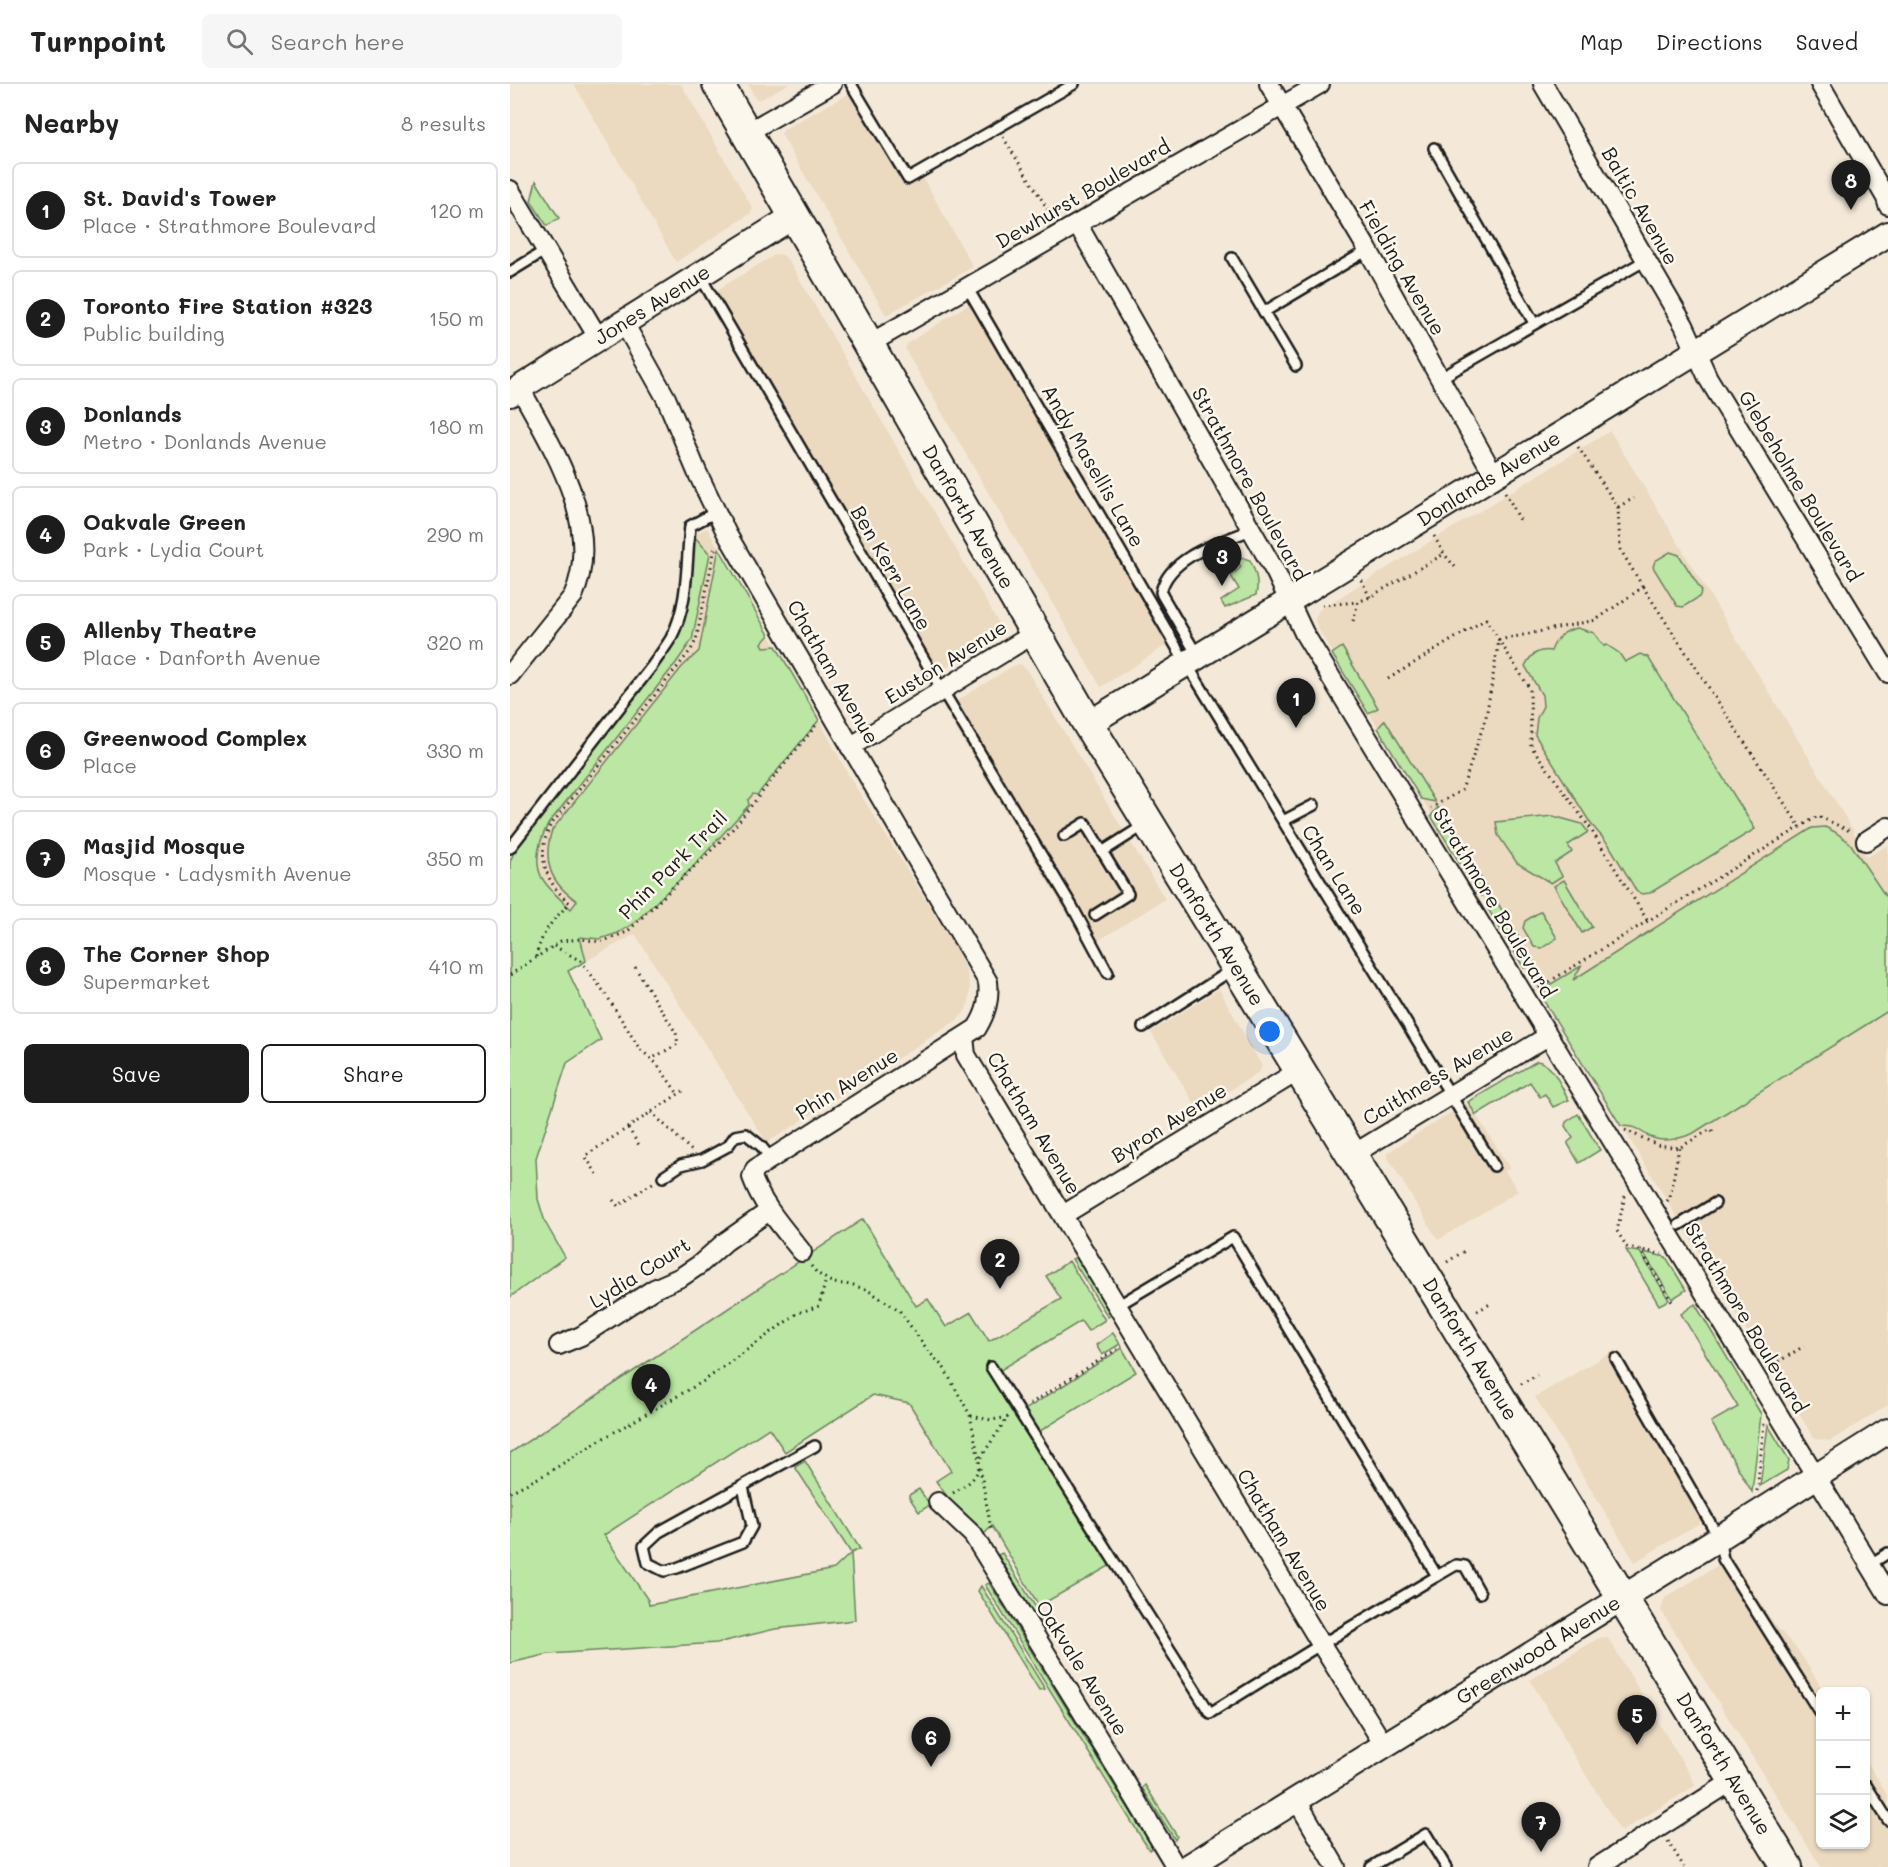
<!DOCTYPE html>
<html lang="en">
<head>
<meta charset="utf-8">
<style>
	:root { --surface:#fff; --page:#f6f6f6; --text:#222; --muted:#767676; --line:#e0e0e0; --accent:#1c1c1c }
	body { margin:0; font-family:Mali,sans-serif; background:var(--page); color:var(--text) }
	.controls { position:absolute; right:18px; bottom:18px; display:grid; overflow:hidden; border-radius:9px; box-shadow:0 2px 4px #0004 }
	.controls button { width:54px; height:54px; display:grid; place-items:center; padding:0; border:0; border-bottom:2px solid var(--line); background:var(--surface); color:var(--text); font:30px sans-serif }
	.you { position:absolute; left:760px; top:948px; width:21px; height:21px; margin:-15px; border:4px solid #fff; border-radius:50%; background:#1a73e8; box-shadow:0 0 0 9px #1a73e833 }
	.badge { display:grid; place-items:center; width:39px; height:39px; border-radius:50%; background:var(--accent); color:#fff; font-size:20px; font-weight:700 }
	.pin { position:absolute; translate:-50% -50px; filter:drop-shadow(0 2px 3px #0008) }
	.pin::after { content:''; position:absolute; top:32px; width:21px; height:18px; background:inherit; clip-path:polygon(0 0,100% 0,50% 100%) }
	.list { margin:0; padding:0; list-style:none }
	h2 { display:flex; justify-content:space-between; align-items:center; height:78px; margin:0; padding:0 24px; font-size:26px }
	h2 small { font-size:20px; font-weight:400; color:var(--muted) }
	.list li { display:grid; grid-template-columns:39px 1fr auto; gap:18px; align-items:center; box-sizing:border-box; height:96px; margin:0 12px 12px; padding:0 12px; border:2px solid var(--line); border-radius:9px }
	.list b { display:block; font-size:22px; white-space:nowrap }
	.list p { margin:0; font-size:20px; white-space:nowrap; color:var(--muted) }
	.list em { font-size:20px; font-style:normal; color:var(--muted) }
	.actions { display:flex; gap:12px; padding:18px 24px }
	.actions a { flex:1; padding:14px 0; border:2px solid var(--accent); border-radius:9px; text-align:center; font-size:21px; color:var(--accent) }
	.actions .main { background:var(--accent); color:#fff }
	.icon { flex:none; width:33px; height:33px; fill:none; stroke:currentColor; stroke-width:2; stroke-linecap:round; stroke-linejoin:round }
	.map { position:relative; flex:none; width:1378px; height:1783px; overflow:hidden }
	header { display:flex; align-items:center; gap:36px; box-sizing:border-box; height:84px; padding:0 30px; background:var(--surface); border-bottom:2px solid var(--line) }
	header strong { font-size:28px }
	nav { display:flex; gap:33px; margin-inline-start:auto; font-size:21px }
	.search { width:420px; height:54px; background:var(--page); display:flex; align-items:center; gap:15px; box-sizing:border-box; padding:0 21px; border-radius:9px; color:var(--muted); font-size:22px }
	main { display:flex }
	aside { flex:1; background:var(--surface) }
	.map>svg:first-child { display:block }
	.built { fill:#ebd9c0 }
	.green { fill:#bbe6a3; stroke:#6c8160; stroke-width:1.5 }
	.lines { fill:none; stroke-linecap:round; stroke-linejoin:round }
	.service-casing { stroke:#1c1c1c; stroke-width:14 }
	.minor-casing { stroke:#1c1c1c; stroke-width:22 }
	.tertiary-casing { stroke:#1c1c1c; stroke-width:28 }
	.primary-casing { stroke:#1c1c1c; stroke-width:34 }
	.path { stroke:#1c1c1c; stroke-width:3; stroke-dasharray:1.5 4.5; stroke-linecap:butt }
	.service { stroke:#fbf7ec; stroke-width:9 }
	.minor { stroke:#fbf7ec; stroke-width:18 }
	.tertiary { stroke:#fbf7ec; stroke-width:24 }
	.primary { stroke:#fbf7ec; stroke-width:30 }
	.labels { text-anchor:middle; stroke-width:5; stroke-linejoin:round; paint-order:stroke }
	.street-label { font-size:20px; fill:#1c1c1c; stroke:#fbf7ec }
</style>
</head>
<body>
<header>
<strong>Turnpoint</strong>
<div class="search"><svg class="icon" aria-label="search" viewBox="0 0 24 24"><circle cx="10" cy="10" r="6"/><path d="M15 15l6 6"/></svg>Search here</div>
<nav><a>Map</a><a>Directions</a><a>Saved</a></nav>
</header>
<main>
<aside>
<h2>Nearby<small>8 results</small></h2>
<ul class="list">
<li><span class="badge">1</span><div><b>St. David's Tower</b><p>Place · Strathmore Boulevard</p></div><em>120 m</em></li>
<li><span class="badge">2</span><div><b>Toronto Fire Station #323</b><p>Public building</p></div><em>150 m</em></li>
<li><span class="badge">3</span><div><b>Donlands</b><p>Metro · Donlands Avenue</p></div><em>180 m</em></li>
<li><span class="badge">4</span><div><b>Oakvale Green</b><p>Park · Lydia Court</p></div><em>290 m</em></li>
<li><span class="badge">5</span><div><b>Allenby Theatre</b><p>Place · Danforth Avenue</p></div><em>320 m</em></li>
<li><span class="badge">6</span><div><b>Greenwood Complex</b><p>Place</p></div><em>330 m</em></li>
<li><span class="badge">7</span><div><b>Masjid Mosque</b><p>Mosque · Ladysmith Avenue</p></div><em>350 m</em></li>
<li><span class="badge">8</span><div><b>The Corner Shop</b><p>Supermarket</p></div><em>410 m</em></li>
</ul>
<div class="actions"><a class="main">Save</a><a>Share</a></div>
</aside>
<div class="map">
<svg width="1378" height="1783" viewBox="0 0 1378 1783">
	<rect width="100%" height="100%" fill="#f4e9d8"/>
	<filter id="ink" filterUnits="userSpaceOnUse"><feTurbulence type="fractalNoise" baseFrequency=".0167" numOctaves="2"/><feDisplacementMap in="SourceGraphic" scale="12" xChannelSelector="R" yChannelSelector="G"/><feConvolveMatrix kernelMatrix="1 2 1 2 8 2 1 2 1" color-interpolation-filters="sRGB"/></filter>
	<g filter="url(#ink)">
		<g class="built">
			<polygon points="64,0 171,0 243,125 240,130 166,178"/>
			<polygon points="238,0 278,0 251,15 246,15"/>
			<polygon points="342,8 398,100 412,92 463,183 376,231 271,50 274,45"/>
			<polygon points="266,170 273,171 279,177 488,538 487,548 426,591 199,211"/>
			<polygon points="459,220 660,559 591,603 395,265 398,259"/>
			<polygon points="1100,347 1343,746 1347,757 1357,773 1378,761 1378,1321 1320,1357 1305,1355 1255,1277 807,543 805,534 809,526"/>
			<polygon points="197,444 313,643 339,692 448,868 456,886 460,904 459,918 454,929 447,936 257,1059 125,850 76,877 61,826 6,764 116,625 148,582 163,557 175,529 180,504 183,451"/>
			<polygon points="510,580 516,585 655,815 586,858 601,885 593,890 434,625 503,582"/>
			<polygon points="709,905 752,982 749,988 688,1026 641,948"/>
			<polygon points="958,1018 1000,1084 995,1087 1008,1107 928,1156 877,1072 877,1069"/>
			<polygon points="1105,1266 1203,1431 1125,1478 1025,1313"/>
			<polygon points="1221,1473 1264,1540 1288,1566 1314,1607 1310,1608 1310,1760 1356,1760 1356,1676 1378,1712 1378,1783 1311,1783 1151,1526 1155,1514"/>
			<polygon points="1093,1553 1098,1554 1186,1701 1111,1748 1053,1654 1052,1648 1020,1596 1087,1555"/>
		</g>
		<g class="green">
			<polygon points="26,97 49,134 37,142 21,117"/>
			<path d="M183,451l17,19 -18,86 -16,23 -127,160c-9,15 -16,38 -7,55 6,10 20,23 29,31l6,-8c-27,-18 -35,-40 -25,-71l130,-163 17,-16 20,-103 50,87 -7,8 2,4 12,-1 43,74 -62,75 -4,-1 -5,6 1,5 -57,63 -59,56 -15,9 -18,6 -20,-2 6,24 -18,10 33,69 -34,23 -31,95 2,41 7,23 20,35 -55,40v-435l6,-15c30,-38 60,-76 91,-114 27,-34 67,-78 79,-121 6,-25 5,-52 7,-77z"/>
			<polygon points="1160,468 1169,471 1192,507 1189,513 1173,523 1167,522 1143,483 1145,477"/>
			<path d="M724,471l16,5c6,12 9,22 6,35l-31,13 -4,-7 18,-12 -8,-13 10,-9z"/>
			<path d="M1067,544l17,5 10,13 3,-1 12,8 6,9 15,-8 8,3 107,172 -105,64 -8,1 -5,-2 -28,-47 -18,-21 -56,-89 2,-17 6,-12 -1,-11 -17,-29c6,-12 13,-17 26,-15 5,-13 12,-20 26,-23z"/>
			<polygon points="832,563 868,624 858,629 822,570"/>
			<polygon points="875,636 925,718 911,715 868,644"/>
			<polygon points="928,723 980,809 970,812 921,732"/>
			<polygon points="1043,732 1072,740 1078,748 1058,761 1062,768 1045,779 1052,792 1041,799 1007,779 988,751 986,738"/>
			<path d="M1315,743l10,5 15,11 38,57v111l-196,123c-12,4 -27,9 -39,4 -15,-6 -13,-12 -32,-12l-79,-128 4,-11 35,-21 -8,14 239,-152z"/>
			<polygon points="1054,796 1082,843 1072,849 1044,802"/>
			<polygon points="987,818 1025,880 1014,884 978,825"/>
			<polygon points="1031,827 1047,854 1032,864 1024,863 1013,844 1015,837"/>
			<path d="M1027,977c16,2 24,26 32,39l-16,7 -8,-13 -5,3 -10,-15 -54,33 -8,-13z"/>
			<polygon points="1068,1030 1090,1066 1069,1079 1058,1060 1058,1058 1063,1054 1055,1042 1056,1038"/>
			<path d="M353,1135l53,87 12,-7 18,28 25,-15 18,29 72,-42 -15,-23 23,-15 36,59 -17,11 -7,-10 -82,50 -6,-9 -7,5 27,45 98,153 -72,41 -47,-80 -8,8c-5,-8 -12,-12 -18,-18 -13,-10 -21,-22 -30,-35l15,-10 -42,-68 -36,-8 -88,57 -16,-24 -165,107 44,65 1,5 185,-36 17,-16 -56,-86 10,-6 55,88 -9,4 4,67 -80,9 -58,14 -168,11 -39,9v-210z"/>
			<polygon points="1116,1166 1130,1168 1159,1216 1149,1221"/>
			<polygon points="1133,1168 1156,1173 1176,1206 1162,1215"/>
			<polygon points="566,1173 601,1231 598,1233 562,1175"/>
			<polygon points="1185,1220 1251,1330 1242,1408 1201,1338 1228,1323 1171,1230"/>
			<polygon points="603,1249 610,1260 592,1271 586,1261"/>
			<polygon points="612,1264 626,1288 527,1349 513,1327"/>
			<polygon points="1258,1341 1279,1376 1277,1386 1250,1402"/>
			<polygon points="409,1405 420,1421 409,1428 399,1413 399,1411"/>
			<polygon points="492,1469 533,1535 529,1538 488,1471"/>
			<polygon points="479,1499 643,1764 639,1766 475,1501"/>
			<polygon points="471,1502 535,1605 529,1606 468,1507"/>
			<polygon points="635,1701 667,1752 665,1756 632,1704"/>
		</g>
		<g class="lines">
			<g class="service-casing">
				<g id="service">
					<polyline points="341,0 398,95 564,0"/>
					<polyline points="924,64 1024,239"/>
					<polyline points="722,174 786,282"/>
					<polyline points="0,188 36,166"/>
					<polyline points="190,192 425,594 562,822 598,889"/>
					<polyline points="457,203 667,564 984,1082"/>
					<polyline points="754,228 858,166"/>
					<polyline points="929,295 1136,176"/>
					<path d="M687,571l-35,-60 -1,-3c8,-36 60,-50 90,-62"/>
					<polyline points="773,737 804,721"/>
					<polyline points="554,752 575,739 618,810 585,831"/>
					<path d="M0,764l142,-182c6,-9 13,-18 19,-28 18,-35 15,-74 19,-112l26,-14"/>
					<polyline points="592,768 636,740"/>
					<polyline points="633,943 722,886"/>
					<polyline points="153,1093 171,1081 192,1076 218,1062 225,1052 236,1050 251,1062 261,1075"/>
					<polyline points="1169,1141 1205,1119"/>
					<polyline points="1106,1275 1209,1454 1213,1475 1310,1629"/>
					<polyline points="481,1283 700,1629 800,1567 927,1492 723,1153 607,1222"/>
					<polyline points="233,1403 242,1442 233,1458 167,1484 154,1487 138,1479 134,1462 149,1448 305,1362"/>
					<polyline points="1359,1481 1378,1469"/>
					<polyline points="927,1492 946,1481 955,1482 970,1509"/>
					<polyline points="1356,1701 1378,1736"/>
					<polyline points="861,1783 916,1750 936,1783"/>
				</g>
			</g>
			<g class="minor-casing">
				<g id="minor">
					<polyline points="759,0 858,166 984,391"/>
					<polyline points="1033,0 1174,241 1198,294 1378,589"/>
					<polyline points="1310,0 1376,114 1378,121"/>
					<polyline points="236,49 322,0"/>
					<polyline points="0,106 89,255"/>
					<polyline points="568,141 766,489 794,549 1378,1511"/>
					<path d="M114,239l42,75 31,74 30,62 261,448c2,18 -2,31 -11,46l-222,141 -3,8c10,28 31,51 50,75"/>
					<polyline points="359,260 810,0"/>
					<path d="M0,591l63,-79c31,-69 -21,-149 -53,-208"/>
					<polyline points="340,663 525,549"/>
					<polyline points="1356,757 1378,743"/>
					<polyline points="454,953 456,971 811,1560 874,1661"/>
					<polyline points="842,1071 1038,952"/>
					<polyline points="553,1131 790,986"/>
					<polyline points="49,1261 71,1252 144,1205 171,1193 189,1181 215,1158 259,1127"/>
					<polyline points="428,1418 463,1451 611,1691 666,1783"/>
					<polyline points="786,1715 826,1783"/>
					<polyline points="1087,1783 1224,1696"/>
				</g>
			</g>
			<g class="tertiary-casing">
				<g id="tertiary">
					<path id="s1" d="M0,310l284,-178"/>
					<path id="s2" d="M578,640l800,-490"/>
					<path id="s3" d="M678,1783l531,-329 169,-107"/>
				</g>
			</g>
			<g class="primary-casing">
				<g id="primary">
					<path id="s4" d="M208,0l370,640 699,1143"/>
				</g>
			</g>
			<g class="path">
				<polyline points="493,53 543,134"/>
				<polyline points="1068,363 1108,423 1110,465 1133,503"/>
				<polyline points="995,408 1010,436"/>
				<polyline points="1108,423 1124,414"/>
				<polyline points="924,452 934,470 946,484"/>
				<polyline points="851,496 860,513"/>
				<polyline points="812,521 848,518"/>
				<polyline points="843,537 848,518 860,513 934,470"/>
				<polyline points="878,595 976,535 989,556 976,633 952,706 921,724"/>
				<polyline points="1137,836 1080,744 1021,662 1020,605 989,556 1086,536 1133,503 1290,743"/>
				<polyline points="44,862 71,877 97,912 129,964 147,980 168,1010"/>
				<path d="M26,873c6,-26 16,-36 34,-54 -25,-20 -34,-48 -20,-77l141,-176 5,-10 19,-92"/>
				<polyline points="125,883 166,949 168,960 141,975"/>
				<polyline points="0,891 51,857 71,855 91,858 117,848 220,748 307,640"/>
				<polyline points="1029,904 1308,732 1342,748"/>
				<polyline points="141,1028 182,1067"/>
				<polyline points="118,1044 129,1061"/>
				<polyline points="1115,1046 1148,1061 1169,1064 1201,1045 1204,1049"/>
				<polyline points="87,1090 75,1072 173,1007"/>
				<polyline points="1115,1112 1107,1147 1117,1163 1152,1170"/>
				<polyline points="103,1116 108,1122 144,1098"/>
				<polyline points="1157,1117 1160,1113 1169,1064"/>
				<polyline points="1130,1165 1162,1218"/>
				<polyline points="937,1178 956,1166"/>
				<polyline points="301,1182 307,1189 323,1199 343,1201 359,1207 389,1226 419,1268 434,1284 460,1331 469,1376"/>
				<polyline points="967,1227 982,1219"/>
				<polyline points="1258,1284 1294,1262"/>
				<polyline points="1011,1300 1027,1291"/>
				<polyline points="520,1320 612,1262"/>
				<polyline points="461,1332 481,1336 499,1333"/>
				<polyline points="470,1384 481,1445"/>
				<polyline points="1247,1407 1254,1339"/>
				<polyline points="0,1408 36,1390 92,1355 194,1297 288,1229 309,1222 316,1195"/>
				<path d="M443,1409c13,-8 28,-16 26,-33l29,-43"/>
				<polyline points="1158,1757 1174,1783"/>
			</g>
			<use href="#service" class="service"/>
			<use href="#minor" class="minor"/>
			<use href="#tertiary" class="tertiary"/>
			<use href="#primary" class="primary"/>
		</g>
	</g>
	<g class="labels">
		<g class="street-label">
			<text transform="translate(573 110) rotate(-30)" y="7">Dewhurst Boulevard</text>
			<text transform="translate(1130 122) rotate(60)" y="7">Baltic Avenue</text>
			<text transform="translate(892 184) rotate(60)" y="7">Fielding Avenue</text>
			<text dy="7" stroke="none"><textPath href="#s1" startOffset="168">Jones Avenue</textPath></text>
			<text transform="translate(583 382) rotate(60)" y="7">Andy Masellis Lane</text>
			<text dy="7" stroke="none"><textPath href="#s2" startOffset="470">Donlands Avenue</textPath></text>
			<text transform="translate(740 400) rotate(61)" y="7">Strathmore Boulevard</text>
			<text transform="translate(1290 402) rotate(59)" y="7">Glebeholme Boulevard</text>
			<text dy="7" stroke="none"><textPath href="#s4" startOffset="500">Danforth Avenue</textPath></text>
			<text transform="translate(381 484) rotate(60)" y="7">Ben Kerr Lane</text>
			<text transform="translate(436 578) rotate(-32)" y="7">Euston Avenue</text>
			<text transform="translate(323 588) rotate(60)" y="7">Chatham Avenue</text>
			<text transform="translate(163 781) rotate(-45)" y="7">Phin Park Trail</text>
			<text transform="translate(824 786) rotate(58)" y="7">Chan Lane</text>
			<text transform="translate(984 819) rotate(59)" y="7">Strathmore Boulevard</text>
			<text dy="7" stroke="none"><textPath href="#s4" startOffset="986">Danforth Avenue</textPath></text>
			<text transform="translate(928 992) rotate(-31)" y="7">Caithness Avenue</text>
			<text transform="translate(337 1000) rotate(-32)" y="7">Phin Avenue</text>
			<text transform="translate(524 1039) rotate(59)" y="7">Chatham Avenue</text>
			<text transform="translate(659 1039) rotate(-32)" y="7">Byron Avenue</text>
			<text transform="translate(130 1189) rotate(-32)" y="7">Lydia Court</text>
			<text transform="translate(1236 1234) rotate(59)" y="7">Strathmore Boulevard</text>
			<text dy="7" stroke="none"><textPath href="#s4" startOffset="1472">Danforth Avenue</textPath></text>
			<text transform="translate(774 1456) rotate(59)" y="7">Chatham Avenue</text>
			<text dy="7" stroke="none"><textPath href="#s3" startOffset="412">Greenwood Avenue</textPath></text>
			<text transform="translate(572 1584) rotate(58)" y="7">Oakvale Avenue</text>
			<text dy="7" stroke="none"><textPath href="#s4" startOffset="1958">Danforth Avenue</textPath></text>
		</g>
	</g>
</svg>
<div class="controls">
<button>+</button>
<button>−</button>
<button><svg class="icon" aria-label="layers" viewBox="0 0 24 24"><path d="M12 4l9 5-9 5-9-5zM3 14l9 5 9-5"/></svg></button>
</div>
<div class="you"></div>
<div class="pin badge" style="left:786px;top:644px">1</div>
<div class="pin badge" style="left:490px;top:1205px">2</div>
<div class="pin badge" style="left:712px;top:502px">3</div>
<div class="pin badge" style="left:141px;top:1330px">4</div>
<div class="pin badge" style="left:1127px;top:1661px">5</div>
<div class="pin badge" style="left:421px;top:1683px">6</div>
<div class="pin badge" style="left:1031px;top:1768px">7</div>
<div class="pin badge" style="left:1341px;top:126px">8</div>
</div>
</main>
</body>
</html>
